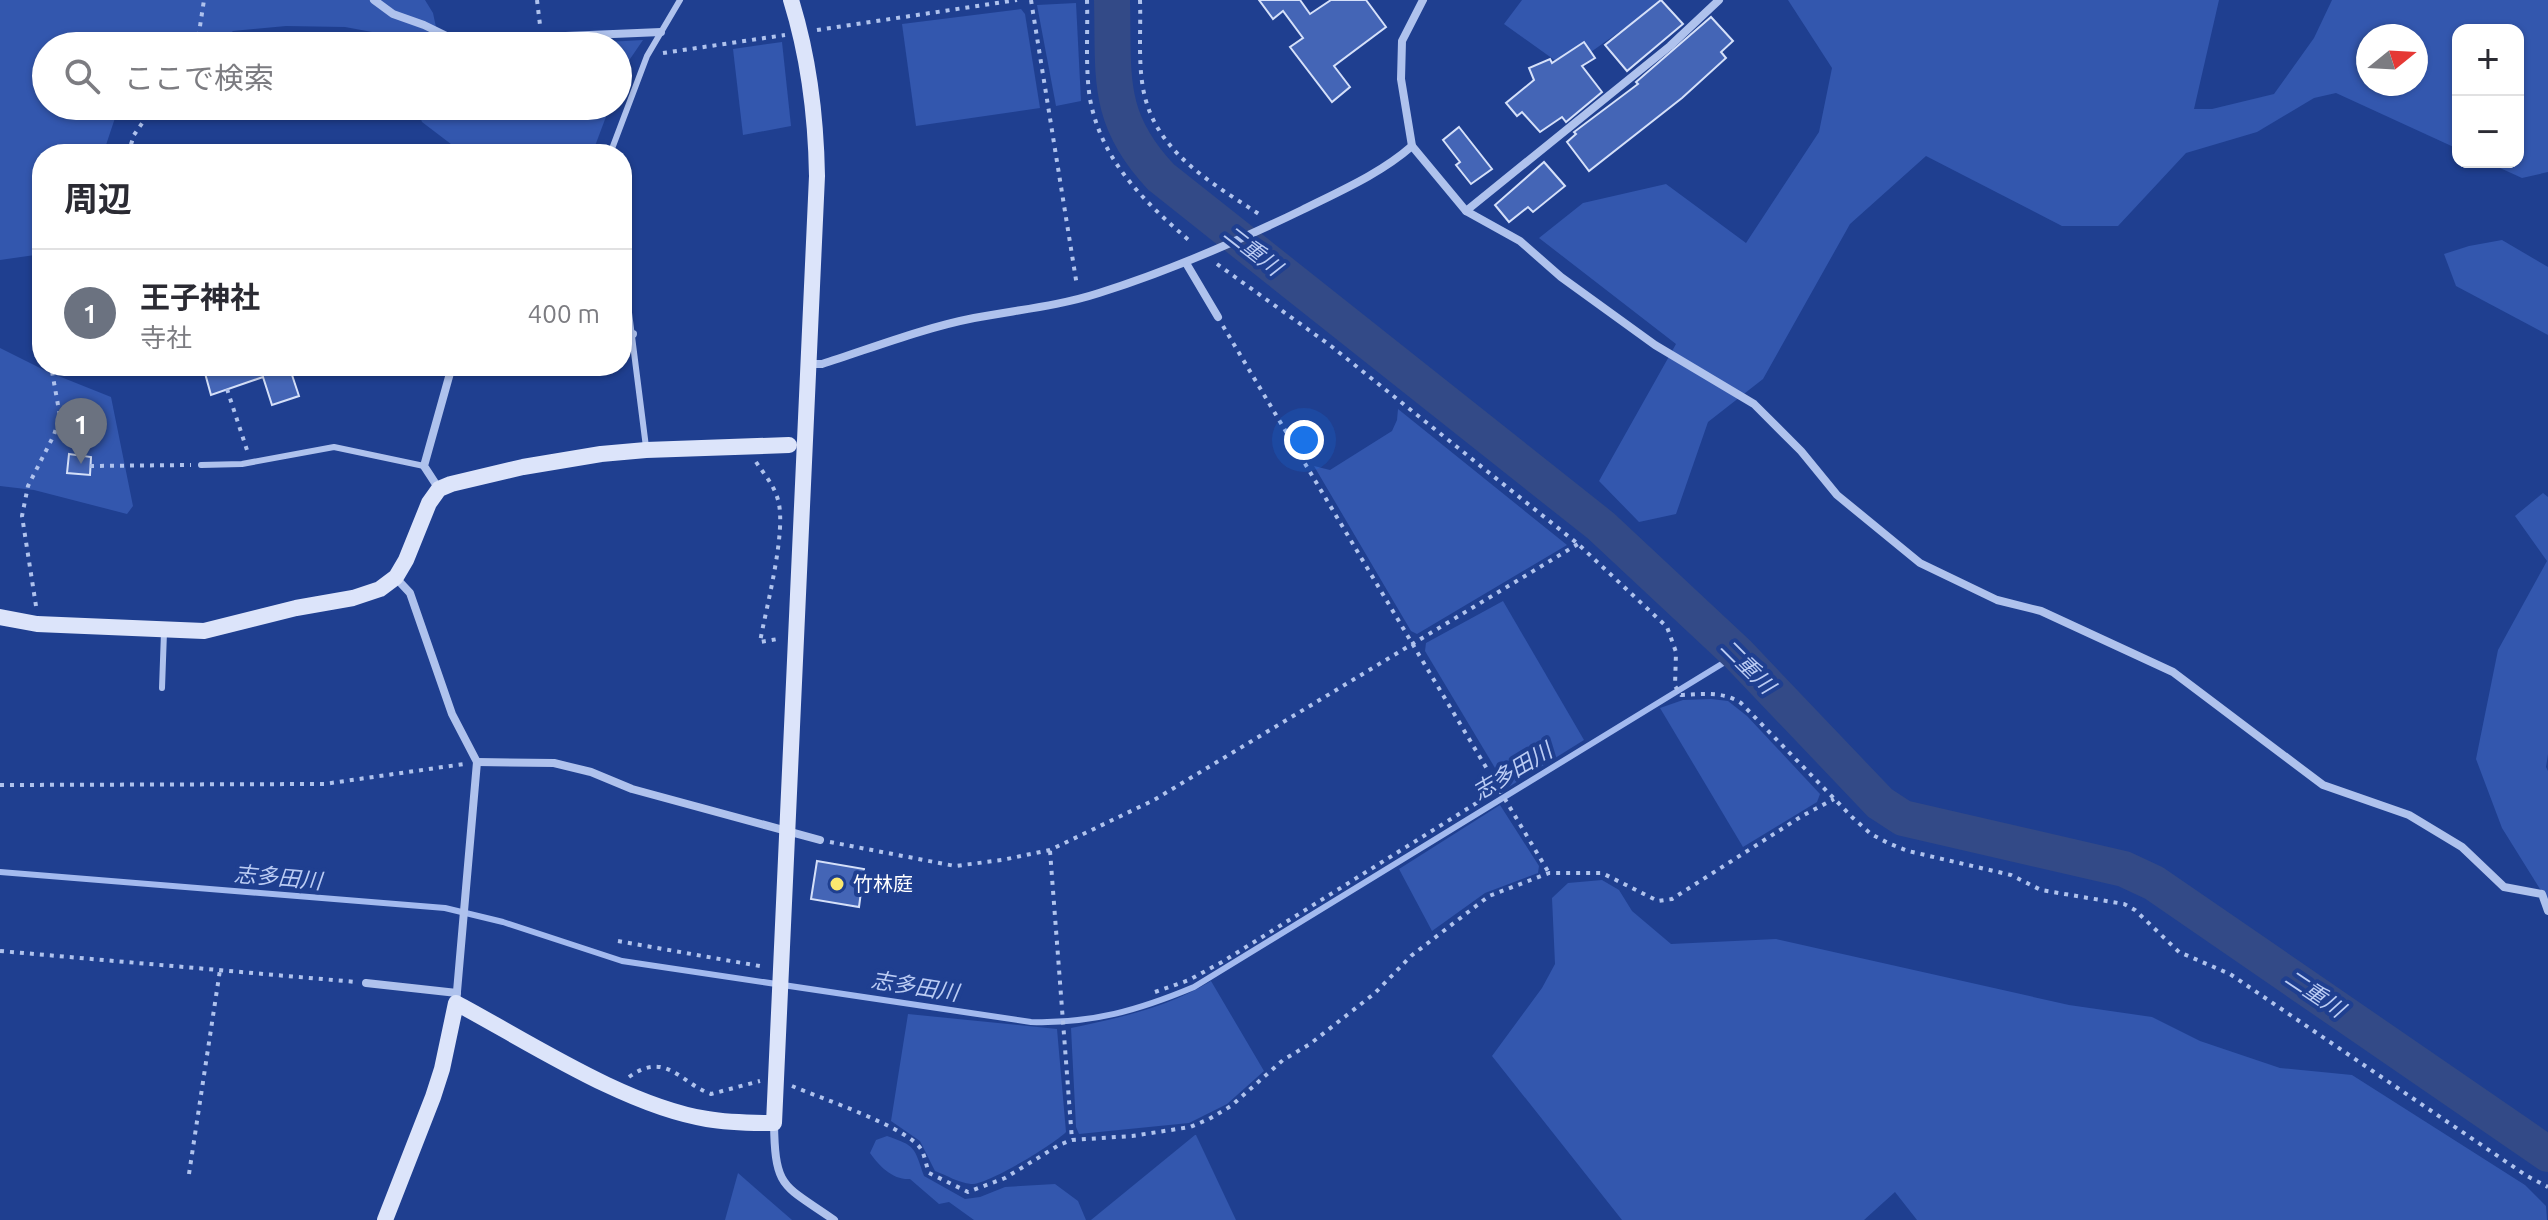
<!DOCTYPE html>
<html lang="ja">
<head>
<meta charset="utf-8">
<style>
	:root { --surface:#fff; --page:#f7f7f7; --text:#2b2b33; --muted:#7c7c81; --line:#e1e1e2; --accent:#89804e }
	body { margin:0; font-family:Ubuntu,"Noto Sans JP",sans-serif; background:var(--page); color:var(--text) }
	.controls { position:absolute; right:24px; top:24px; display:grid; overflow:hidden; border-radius:16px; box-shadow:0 2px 6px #0004 }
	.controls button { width:72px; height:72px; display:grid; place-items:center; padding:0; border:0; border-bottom:2px solid var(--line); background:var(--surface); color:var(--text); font:40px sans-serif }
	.compass { position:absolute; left:2356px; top:24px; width:72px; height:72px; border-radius:50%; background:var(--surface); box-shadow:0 2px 6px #0004; rotate:72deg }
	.you { position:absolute; left:1304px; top:440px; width:28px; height:28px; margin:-20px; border:6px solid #fff; border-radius:50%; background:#1a73e8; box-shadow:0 0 0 12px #1a73e833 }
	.badge { display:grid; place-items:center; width:52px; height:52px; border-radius:50%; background:var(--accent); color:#fff; font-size:26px; font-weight:700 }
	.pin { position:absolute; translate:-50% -66px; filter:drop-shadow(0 2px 4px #0008) }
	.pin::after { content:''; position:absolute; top:42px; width:28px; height:24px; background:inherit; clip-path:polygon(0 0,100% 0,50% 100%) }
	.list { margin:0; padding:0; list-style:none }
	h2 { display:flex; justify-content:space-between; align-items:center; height:104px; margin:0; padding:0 32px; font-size:34px }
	h2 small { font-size:26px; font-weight:400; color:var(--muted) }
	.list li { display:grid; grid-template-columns:52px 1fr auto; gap:24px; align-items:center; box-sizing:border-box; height:128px; padding:0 32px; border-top:2px solid var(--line) }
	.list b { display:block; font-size:30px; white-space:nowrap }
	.list p { margin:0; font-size:26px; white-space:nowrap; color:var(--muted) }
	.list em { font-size:26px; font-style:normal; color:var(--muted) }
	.icon { flex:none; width:44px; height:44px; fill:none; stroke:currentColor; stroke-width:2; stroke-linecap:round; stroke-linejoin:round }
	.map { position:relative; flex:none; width:2548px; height:1220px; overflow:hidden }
	.search { position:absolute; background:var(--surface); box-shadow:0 2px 6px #0004; left:32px; top:32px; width:600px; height:88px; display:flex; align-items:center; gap:20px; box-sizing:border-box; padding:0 28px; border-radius:44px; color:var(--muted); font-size:30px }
	.panel { position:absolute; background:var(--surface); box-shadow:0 2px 6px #0004; left:32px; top:144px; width:600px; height:232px; border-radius:32px }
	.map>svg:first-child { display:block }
	.green { fill:#3357ae; fill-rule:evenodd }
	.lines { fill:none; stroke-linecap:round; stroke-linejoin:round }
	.stream { stroke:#a3baef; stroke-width:6 }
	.river { stroke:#334a87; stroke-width:36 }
	.building { fill:#4465b6; stroke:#d5e0f9; stroke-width:2 }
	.path { stroke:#afc2ed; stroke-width:4; stroke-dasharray:4 6; stroke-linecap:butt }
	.lane { stroke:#afc2ed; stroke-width:6 }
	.street { stroke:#afc2ed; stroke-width:8 }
	.secondary { stroke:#dce4fa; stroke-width:16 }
	.poi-dot { fill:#fbe86f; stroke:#1f3f90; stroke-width:3 }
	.labels { text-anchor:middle; stroke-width:8; stroke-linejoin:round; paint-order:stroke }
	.poi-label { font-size:20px; fill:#fff; stroke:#1f3f90; text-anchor:start }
	.water-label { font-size:22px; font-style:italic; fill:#bbccf4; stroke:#1f3f90 }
</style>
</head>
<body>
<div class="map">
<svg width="2548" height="1220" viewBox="0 0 2548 1220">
	<rect width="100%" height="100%" fill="#1f3f90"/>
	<g class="green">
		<polygon points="0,0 425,0 433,13 440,46 400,46 399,37 345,27 286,26 233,31 216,46 46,46 46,106 119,106 103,154 42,154 42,254 0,260"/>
		<polygon points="1522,0 1664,0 1567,69 1504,24"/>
		<path d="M1788,0h431l-25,109h18l62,-15 40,-56 18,-38h216v172l-26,6 -35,-16h31v-132h-60v119l-122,-56 -22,5 -57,34 -71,21 -68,73h-56l-136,-70 -76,68 -87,155 -55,43 -32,92 -37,8 -40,-41 77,-137 -137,-106 44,-35 83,-19 80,59 73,-111 13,-64zM2368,36h48v48h-48z"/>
		<polygon points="1076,3 1081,101 1056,106 1037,5"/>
		<polygon points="1021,9 1025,14 1040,108 916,126 902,24"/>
		<polygon points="643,40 630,59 618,87 618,46 533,46"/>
		<polygon points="782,42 791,126 743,135 733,49"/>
		<polygon points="416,106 610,106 592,154 464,154 422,122"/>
		<polygon points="2502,240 2548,267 2548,335 2456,286 2444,254 2469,246"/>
		<polygon points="0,348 46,371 111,397 133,506 127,514 34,490 0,486"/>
		<polygon points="1398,409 1567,545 1417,634 1411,631 1314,466 1330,470 1392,431 1397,420"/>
		<polygon points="2543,493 2548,497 2548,754 2546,767 2548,771 2548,902 2502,828 2476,759 2498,650 2547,561 2515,516"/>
		<polygon points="1503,601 1584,740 1507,788 1425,651 1426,643"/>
		<polygon points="1711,699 1728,701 1747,716 1820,794 1817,802 1743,847 1660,708 1683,700"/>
		<polygon points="1500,805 1539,866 1538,873 1485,893 1432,931 1399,869"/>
		<polygon points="1602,880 1619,890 1632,911 1671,944 1776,939 2069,1005 2152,1017 2200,1041 2280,1068 2352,1075 2525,1185 2546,1206 2547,1220 1917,1220 1895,1192 1864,1220 1622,1220 1492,1056 1542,988 1555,964 1552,898 1568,883"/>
		<path d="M1211,981l53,90 -37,33 -38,19 -110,11 -3,-7 -5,-99c49,-10 97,-21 140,-47z"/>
		<path d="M908,1014l149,15 9,103c-13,13 -79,53 -95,52 -12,-1 -25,-9 -36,-13l-15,-30 -29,-20z"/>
		<polygon points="1196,1135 1236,1220 1091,1220 1195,1135"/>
		<path d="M887,1136c29,10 27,11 37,40l41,23 15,-2 25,-10 50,-3 23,17 8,19h-112l-25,-18 -10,2 -29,-25c-17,1 -30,-12 -40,-26l6,-13z"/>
		<polygon points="738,1173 792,1220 725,1220"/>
	</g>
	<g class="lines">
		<path class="stream" d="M0,872l445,36 58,14 119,39 409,61c60,2 108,-12 163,-35l544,-333"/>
		<path class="river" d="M1112,0c2,75 -7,118 49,177l440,349 137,128 142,149 23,15 221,51 30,14 394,271"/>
	</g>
	<g class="building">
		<polygon points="1259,0 1300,0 1310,14 1331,0 1366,0 1386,27 1334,66 1350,87 1332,102 1290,47 1303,38 1283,11 1273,19"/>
		<polygon points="1661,0 1683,24 1627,71 1605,45"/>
		<polygon points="1711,17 1733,41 1721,52 1726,58 1682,98 1589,171 1567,142 1576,134 1574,132 1638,84 1636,82"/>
		<polygon points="1584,42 1595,58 1582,66 1602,92 1566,122 1562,117 1540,132 1522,112 1517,116 1506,103 1534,80 1529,68 1550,59 1552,63"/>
		<polygon points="1459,127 1492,169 1471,184 1456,165 1460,162 1443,140"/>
		<polygon points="1544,162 1565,186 1533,212 1528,207 1509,222 1495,205"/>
		<polygon points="203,366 289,366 299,396 272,405 263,377 211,395"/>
		<polygon points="69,454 91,457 90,475 67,473"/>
		<polygon points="817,861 864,869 859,907 811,899"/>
	</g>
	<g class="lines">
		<g class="path">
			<polyline points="537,0 540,25"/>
			<polyline points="1031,0 1077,286"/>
			<path d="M1087,0c1,32 -2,68 3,99 12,64 56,104 102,144"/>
			<path d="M1140,0c1,29 -2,60 3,88 11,64 69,95 119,128"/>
			<polyline points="817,30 1017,0"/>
			<polyline points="197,46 204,0"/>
			<polyline points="663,53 785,35"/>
			<polyline points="128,154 134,135 154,106"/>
			<path d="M1217,264l114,82 247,198 89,83 9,25 -1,34 6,9c21,-1 42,-4 60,8l112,115 18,16 17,9 20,8 103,24 30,15 83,14 11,6 44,42 51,22 297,202 21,11"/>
			<polyline points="1223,326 1549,873"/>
			<polyline points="227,389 247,450"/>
			<path d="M756,462c8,12 18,23 22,38 9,31 -12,108 -18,142l18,-3"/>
			<polyline points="90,466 191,465"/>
			<polyline points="36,606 22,516 28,486 54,435 60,416 51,366"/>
			<polyline points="0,785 324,784 464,764"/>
			<polyline points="830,842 955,866 1002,860 1050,850 1154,800 1578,544"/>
			<polyline points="1050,851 1072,1140"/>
			<polyline points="618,941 765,967"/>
			<polyline points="0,951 356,982"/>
			<polyline points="1155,992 1189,980 1222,962 1499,789"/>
			<path d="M629,1077c37,-27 51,6 82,17l49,-13"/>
			<path d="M792,1086c28,12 115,41 129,63 4,7 5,16 8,24l39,19 37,-14 54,-33 13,-5 60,-4 58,-9 19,-8 22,-13 52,-46 27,-16 65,-51 36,-37 78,-60 60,-23h53l56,28 14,-2 130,-83 32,-17"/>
			<polyline points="189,1174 220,970"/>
		</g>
		<g class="lane">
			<polyline points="610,154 647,56 680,0"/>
			<polyline points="622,280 627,297 646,447"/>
			<polyline points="201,465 242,464 334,447 424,466"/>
			<polyline points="162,688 164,632"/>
		</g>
		<g class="street">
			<polyline points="374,0 393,14 424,25 463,44 483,45 542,37 661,32"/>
			<polyline points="1423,0 1402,41 1401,79 1412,146 1466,211 1520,241 1561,277 1655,345 1754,404 1801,451 1837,495 1920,563 1997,600 2041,611 2173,672 2323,785 2409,815 2462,847 2504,887 2542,894 2548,911"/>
			<polyline points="1466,211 1670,46 1719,0"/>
			<polyline points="1186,263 1218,317"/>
			<polyline points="622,333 633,334"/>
			<path d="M809,364h13c50,-16 101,-36 152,-46 42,-8 85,-12 125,-25 70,-22 137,-51 203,-83 38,-19 78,-36 110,-64"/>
			<polyline points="439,489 424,466 452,366"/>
			<polyline points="396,578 410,593 452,714 477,762 456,1003"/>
			<polyline points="477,762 554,763 591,772 632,789 820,840"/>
			<polyline points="366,983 457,993"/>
			<path d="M774,1123c1,67 9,61 60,97"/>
		</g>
		<g class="secondary">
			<polyline points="0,617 37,624 204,631 296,608 353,598 380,589 396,577 406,560 429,503 439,489 451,484 523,467 601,454 646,450 789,445"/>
			<path d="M385,1220l48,-123 9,-28 14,-66c73,39 170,103 251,116 22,4 45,4 67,4l43,-947c-1,-60 -8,-118 -26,-176"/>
		</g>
	</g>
	<circle class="poi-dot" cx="837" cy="884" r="8"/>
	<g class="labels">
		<g class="poi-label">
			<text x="853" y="891">竹林庭</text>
		</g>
		<g class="water-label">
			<text transform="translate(1253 250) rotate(38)" y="8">二重川</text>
			<text transform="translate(1748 666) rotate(45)" y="8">二重川</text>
			<text transform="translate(1512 771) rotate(-31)" y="8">志多田川</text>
			<text transform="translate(278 877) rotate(5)" y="8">志多田川</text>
			<text transform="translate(915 986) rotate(9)" y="8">志多田川</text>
			<text transform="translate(2315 993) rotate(34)" y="8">二重川</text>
		</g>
	</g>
</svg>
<div class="controls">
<button>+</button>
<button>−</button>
</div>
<svg class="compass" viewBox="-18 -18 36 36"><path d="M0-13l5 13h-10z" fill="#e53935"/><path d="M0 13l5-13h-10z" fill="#7c7c81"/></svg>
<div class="you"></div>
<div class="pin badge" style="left:81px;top:464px;background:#6b7280">1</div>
<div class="search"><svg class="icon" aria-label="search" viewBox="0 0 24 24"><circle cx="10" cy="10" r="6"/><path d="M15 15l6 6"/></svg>ここで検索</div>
<section class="panel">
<h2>周辺<small></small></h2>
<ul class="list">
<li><span class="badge" style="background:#6b7280">1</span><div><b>王子神社</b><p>寺社</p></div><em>400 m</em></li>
</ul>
</section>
</div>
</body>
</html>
